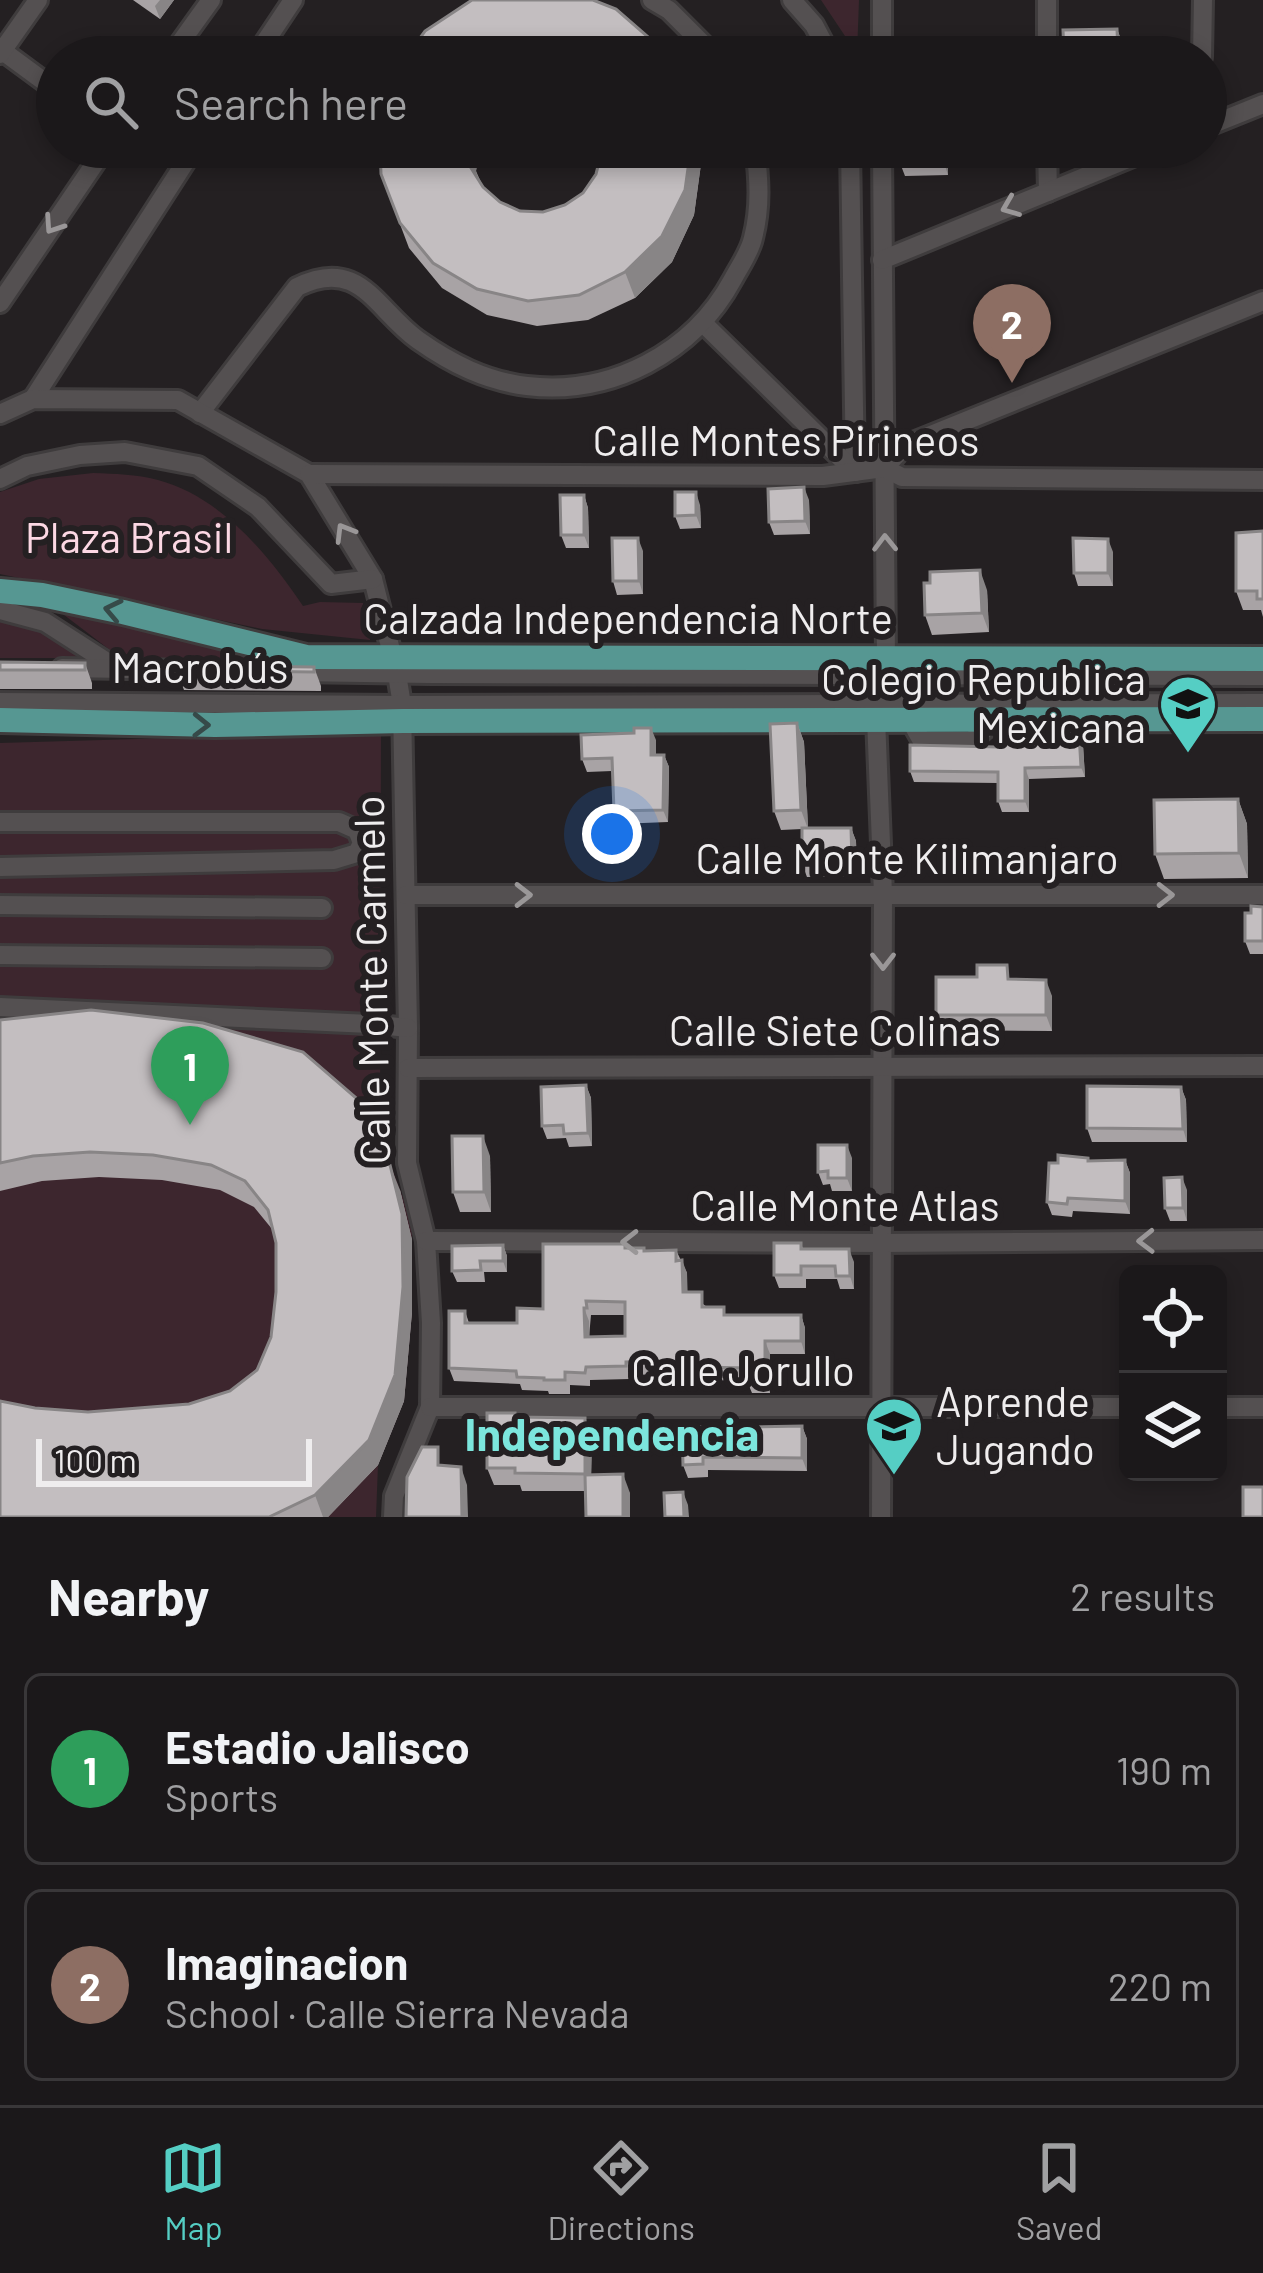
<!DOCTYPE html>
<html lang="en">
<head>
<meta charset="utf-8">
<style>
	:root { --surface:#1b181a; --page:#242123; --text:#f1f3f6; --muted:#a0a0a2; --line:#393739; --accent:#55cec4 }
	body { margin:0; font-family:Barlow,sans-serif; background:var(--page); color:var(--text) }
	.controls { position:absolute; right:36px; bottom:36px; display:grid; overflow:hidden; border-radius:18px; box-shadow:0 6px 18px #0003 }
	.controls button { width:108px; height:108px; display:grid; place-items:center; padding:0; border:0; border-bottom:3px solid var(--line); background:var(--surface); color:var(--text); font:60px sans-serif }
	.scale { position:absolute; left:36px; bottom:30px; width:276px; box-sizing:border-box; padding-left:12px; border:6px solid #efedee; border-top:0; font-size:33px; line-height:42px; white-space:nowrap; color:#efedee; -webkit-text-stroke:9px #242022; paint-order:stroke }
	.you { position:absolute; left:612px; top:834px; width:42px; height:42px; margin:-30px; border:9px solid #fff; border-radius:50%; background:#1a73e8; box-shadow:0 0 0 18px #1a73e833 }
	.badge { display:grid; place-items:center; width:78px; height:78px; border-radius:50%; background:var(--accent); color:#fff; font-size:39px; font-weight:700 }
	.pin { position:absolute; translate:-50% -99px; filter:drop-shadow(0 3px 6px #0008) }
	.pin::after { content:''; position:absolute; top:63px; width:42px; height:36px; background:inherit; clip-path:polygon(0 0,100% 0,50% 100%) }
	.list { margin:0; padding:0; list-style:none }
	h2 { display:flex; justify-content:space-between; align-items:center; height:156px; margin:0; padding:0 48px; font-size:51px }
	h2 small { font-size:39px; font-weight:400; color:var(--muted) }
	.list li { display:grid; grid-template-columns:78px 1fr auto; gap:36px; align-items:center; box-sizing:border-box; height:192px; margin:0 24px 24px; padding:0 24px; border:3px solid var(--line); border-radius:18px }
	.list b { display:block; font-size:45px; white-space:nowrap }
	.list p { margin:0; font-size:39px; white-space:nowrap; color:var(--muted) }
	.list em { font-size:39px; font-style:normal; color:var(--muted) }
	.icon { flex:none; width:66px; height:66px; fill:none; stroke:currentColor; stroke-width:2; stroke-linecap:round; stroke-linejoin:round }
	.map { position:relative; flex:none; width:1263px; height:1517px; overflow:hidden }
	.search { position:absolute; background:var(--surface); box-shadow:0 6px 18px #0003; left:36px; right:36px; top:36px; height:132px; display:flex; align-items:center; gap:30px; box-sizing:border-box; padding:0 42px; border-radius:66px; color:var(--muted); font-size:45px }
	.sheet { height:588px; background:var(--surface) }
	nav { display:flex; justify-content:space-around; align-items:center; box-sizing:border-box; height:168px; border-top:3px solid var(--line); background:var(--surface); font-size:33px; color:var(--muted) }
	nav a { display:grid; justify-items:center; gap:6px }
	nav .on { color:var(--accent) }
	.map>svg:first-child { display:block }
	.green { fill:#3d262e }
	.lines { fill:none; stroke-linecap:round; stroke-linejoin:round }
	.minor-casing { stroke:#3f3c3d; stroke-width:24 }
	.major-casing { stroke:#3f3c3d; stroke-width:30 }
	.minor { stroke:#545051; stroke-width:18 }
	.major { stroke:#569792; stroke-width:24 }
	.wall { fill:#a8a3a5; fill-rule:evenodd }
	.shaded-wall { fill:#888586 }
	.building { fill:#c3bec0; stroke:#888586; stroke-width:3; fill-rule:evenodd }
	.oneway { stroke:#9a9798 }
	.oneway2 { stroke:#364a49 }
	.labels { text-anchor:middle; stroke-width:12; stroke-linejoin:round; paint-order:stroke }
	.street-label { font-size:42px; fill:#efedee; stroke:#242022 }
	.park-label { font-size:42px; fill:#fcd8e4; stroke:#242022 }
	.poi-label { font-size:42px; fill:#efedee; stroke:#242022; text-anchor:end }
	.neighbourhood-label { font-size:45px; font-weight:bold; fill:#7ce6dd; stroke:#242022 }
</style>
</head>
<body>
<div class="map">
<svg width="1263" height="1517" viewBox="0 0 1263 1517">
	<rect width="100%" height="100%" fill="#242022"/>
	<g class="green">
		<polygon points="821,0 859,0 857,54"/>
		<path d="M93,473c22,1 43,1 65,7 63,17 110,74 145,126l17,-4 43,1 7,37 -108,-11 -262,-55v-82l39,-13z"/>
		<path d="M55,608c74,23 152,32 228,54l-156,1z"/>
		<polygon points="0,619 49,631 80,658 0,658"/>
		<polygon points="381,732 380,1136 412,1222 412,1312 404,1401 378,1465 376,1517 0,1517 0,743"/>
	</g>
	<g class="lines">
		<g class="minor-casing">
			<g id="minor">
				<polyline points="652,0 669,10 716,57"/>
				<polyline points="792,0 814,25 831,57"/>
				<polyline points="882,0 882,57"/>
				<polyline points="1047,0 1047,57"/>
				<polyline points="0,49 57,91"/>
				<polyline points="0,54 38,0"/>
				<polyline points="170,57 211,0"/>
				<polyline points="255,57 293,0"/>
				<polyline points="1202,57 1203,0"/>
				<polyline points="1206,127 1263,104"/>
				<polyline points="850,147 855,472"/>
				<polyline points="882,147 886,660"/>
				<polyline points="1047,147 1048,192"/>
				<polyline points="882,260 1157,147"/>
				<polyline points="0,303 106,147"/>
				<polyline points="703,323 855,472"/>
				<polyline points="33,399 195,147"/>
				<path d="M200,413l97,-126c63,-31 78,22 121,53 34,24 68,41 109,46 84,10 166,-33 206,-107 7,-13 17,-27 20,-41 8,-31 6,-60 2,-91"/>
				<polyline points="0,414 33,399 178,400 309,474 373,579 397,674 402,705 408,1028 407,1163 426,1241 431,1323 430,1407 394,1496 393,1517"/>
				<polyline points="884,468 906,445 1263,301"/>
				<polyline points="309,474 823,476 884,468 902,477 1263,480"/>
				<polyline points="0,479 27,466 80,455 125,452 198,466 258,507 331,584 373,579"/>
				<polyline points="0,610 45,622 118,669"/>
				<polyline points="62,668 196,670"/>
				<polyline points="296,672 430,674 1263,676"/>
				<polyline points="0,702 402,705 1263,703"/>
				<polyline points="876,718 883,894 881,1517"/>
				<polyline points="909,718 922,741 971,741 997,719"/>
				<polyline points="0,822 339,822 357,830 362,843 357,853 334,860 0,867"/>
				<polyline points="406,895 1263,895"/>
				<polyline points="0,905 322,908"/>
				<polyline points="0,955 322,958"/>
				<polyline points="0,1007 370,1024 408,1028"/>
				<polyline points="408,1068 1263,1066"/>
				<polyline points="426,1241 882,1243 1263,1240"/>
				<polyline points="430,1407 1128,1407"/>
				<polyline points="1218,1407 1263,1407"/>
			</g>
		</g>
		<g class="major-casing">
			<g id="major">
				<polyline points="0,591 42,595 123,612 306,657 1263,659"/>
				<polyline points="0,720 215,725 403,721 1263,719"/>
			</g>
		</g>
		<use href="#minor" class="minor"/>
		<use href="#major" class="major"/>
	</g>
	<g class="wall">
		<polygon points="133,0 174,0 160,19"/>
		<polygon points="1117,29 1122,42 1122,57 1065,57 1064,54"/>
		<polygon points="480,147 476,171 483,187 500,202 520,211 543,212 565,205 583,193 596,174 603,147 698,147 701,164 694,215 672,262 635,298 588,320 537,326 487,315 442,288 409,248 381,174"/>
		<polygon points="948,152 948,175 905,176 900,163"/>
		<polygon points="584,495 588,508 589,548 566,548 561,535"/>
		<polygon points="809,500 810,534 774,535 769,522"/>
		<polygon points="700,505 701,528 680,529 675,516"/>
		<polygon points="1263,531 1263,617 1261,610 1243,610 1236,591"/>
		<polygon points="643,551 643,594 617,595 613,581"/>
		<polygon points="1113,552 1113,586 1078,586 1074,573"/>
		<polygon points="987,590 989,632 932,635 925,615"/>
		<polygon points="0,662 85,663 92,683 92,689 0,689"/>
		<polygon points="314,667 321,686 321,691 184,690 176,670"/>
		<polygon points="797,723 804,742 808,828 851,828 856,841 857,876 807,877 802,864 802,829 781,830 774,811"/>
		<polygon points="1079,734 1083,745 1085,777 1029,779 1029,812 1002,812 998,801 998,783 914,782 910,771 997,747 1052,735"/>
		<polygon points="656,740 656,755 664,755 669,767 668,822 618,824 614,811 612,771 587,772 582,759"/>
		<polygon points="1238,799 1247,824 1248,878 1164,879 1155,854"/>
		<polygon points="1263,907 1263,954 1250,954 1245,941 1251,913"/>
		<polygon points="1012,980 1052,996 1052,1031 942,1030 936,1015"/>
		<polygon points="0,1020 400,1190 412,1240 412,1312 404,1401 378,1465 328,1517 0,1517 35,1408 88,1412 189,1404 230,1391 257,1370 271,1337 276,1292 276,1243 272,1229 254,1207 220,1190 162,1180 99,1177 42,1181 0,1191"/>
		<polygon points="586,1085 591,1098 592,1146 569,1147 566,1138 547,1139 542,1126"/>
		<polygon points="1181,1087 1186,1100 1187,1142 1092,1142 1087,1128"/>
		<polygon points="490,1156 491,1212 460,1212 453,1192"/>
		<polygon points="852,1158 852,1191 832,1191 830,1184 823,1185 818,1172"/>
		<polygon points="1125,1160 1130,1173 1130,1214 1073,1211 1072,1217 1052,1215 1047,1202 1089,1161"/>
		<polygon points="1187,1190 1187,1221 1170,1221 1165,1208"/>
		<polygon points="801,1243 803,1249 854,1262 854,1289 840,1289 837,1279 806,1279 806,1288 779,1288 774,1275"/>
		<polygon points="503,1245 507,1256 507,1272 484,1272 485,1282 457,1282 452,1271"/>
		<path d="M626,1248l19,3 31,-1 11,23v19l20,15 20,8h74l4,13v26h-35v39h-18l-5,-12 -40,-1v7h-38l-5,-13 -34,1v4l-40,1v6l-20,-1v9h-21l-1,-3 -26,-1 -2,-6 -66,-3 -5,-13 16,-57 4,12h48l26,-14zM591,1315h34v21l-36,1z"/>
		<polygon points="517,1417 585,1418 592,1435 591,1474 630,1493 630,1517 586,1517 585,1491 522,1491 520,1485 494,1485 487,1468"/>
		<polygon points="802,1426 807,1439 807,1471 708,1470 708,1477 688,1478 683,1465 746,1429"/>
	</g>
	<g class="shaded-wall">
		<polygon points="160,0 174,0 160,19 155,6"/>
		<polygon points="1117,29 1122,42 1122,57 1119,57 1118,53"/>
		<polygon points="467,147 480,147 476,171 481,193 471,168"/>
		<polygon points="691,147 698,147 701,164 694,215 672,262 635,298 625,272"/>
		<polygon points="943,147 946,147 948,152 948,175 944,162"/>
		<polygon points="804,487 809,500 810,534 805,521"/>
		<polygon points="696,492 700,505 701,528 696,515"/>
		<polygon points="584,495 588,508 589,548 584,535"/>
		<polygon points="638,538 643,551 643,594 639,581"/>
		<polygon points="1108,539 1113,552 1113,586 1108,573"/>
		<polygon points="980,570 987,590 989,632 982,613"/>
		<polygon points="797,723 804,742 808,829 801,810"/>
		<polygon points="651,728 656,740 656,767 651,755"/>
		<polygon points="1079,734 1083,745 1085,777 1081,767"/>
		<polygon points="664,755 669,767 668,822 663,810"/>
		<polygon points="1025,768 1029,779 1029,812 1025,801"/>
		<polygon points="1238,799 1247,824 1248,878 1239,853"/>
		<polygon points="851,828 856,841 857,876 852,863"/>
		<polygon points="1046,980 1052,996 1052,1031 1046,1015"/>
		<polygon points="586,1085 591,1098 592,1146 588,1133"/>
		<polygon points="1181,1087 1186,1100 1187,1142 1183,1129"/>
		<polygon points="483,1136 490,1156 491,1212 484,1192"/>
		<polygon points="847,1145 852,1158 852,1191 847,1178"/>
		<polygon points="1125,1160 1130,1173 1130,1214 1125,1201"/>
		<polygon points="390,1165 400,1190 412,1240 412,1312 404,1401 378,1465 328,1517 323,1517 315,1495"/>
		<polygon points="1182,1177 1187,1190 1187,1221 1183,1208"/>
		<polygon points="503,1245 507,1256 507,1272 503,1261"/>
		<polygon points="849,1249 854,1262 854,1289 850,1276"/>
		<polygon points="682,1260 687,1273 688,1305 683,1292"/>
		<polygon points="584,1308 589,1321 590,1350 585,1337"/>
		<polygon points="801,1315 805,1328 805,1354 801,1341"/>
		<polygon points="765,1341 770,1354 770,1393 765,1380"/>
		<polygon points="585,1418 592,1435 591,1491 585,1474"/>
		<polygon points="802,1426 807,1439 807,1471 802,1458"/>
		<polygon points="461,1467 467,1485 468,1517 462,1517"/>
		<polygon points="623,1474 630,1493 630,1517 623,1517"/>
		<polygon points="683,1492 688,1505 689,1517 684,1517"/>
	</g>
	<g class="building">
		<polygon points="472,0 593,0 616,9 655,43 663,57 406,57 425,31"/>
		<polygon points="1117,29 1118,53 1064,54 1063,30"/>
		<polygon points="105,41 124,54 122,57 93,57"/>
		<polygon points="380,147 467,147 471,168 483,187 500,202 520,211 543,212 565,205 583,193 596,174 603,147 691,147 685,190 662,236 625,272 579,295 528,301 477,289 433,263 400,223 381,174"/>
		<polygon points="900,147 943,147 944,162 900,163"/>
		<polygon points="804,487 805,521 769,522 768,489"/>
		<polygon points="675,492 696,492 696,515 675,516"/>
		<polygon points="560,495 584,495 584,535 561,535"/>
		<polygon points="1263,531 1263,599 1257,599 1257,591 1236,591 1236,533"/>
		<polygon points="612,538 638,538 639,581 613,581"/>
		<polygon points="1073,538 1108,539 1108,573 1074,573"/>
		<polygon points="980,570 982,613 925,615 924,583 930,583 930,572"/>
		<polygon points="0,662 85,663 85,670 0,670"/>
		<polygon points="176,665 314,667 314,672 176,670"/>
		<polygon points="797,723 801,810 774,811 770,724"/>
		<polygon points="634,728 651,728 651,755 664,755 663,810 614,811 612,758 582,759 581,735 634,733"/>
		<polygon points="1049,729 1050,735 1079,734 1081,767 1025,768 1025,801 998,801 998,772 910,771 910,745 997,747 997,734 1033,733 1033,730"/>
		<polygon points="1238,799 1239,853 1155,854 1154,800"/>
		<polygon points="802,828 851,828 852,863 802,864"/>
		<polygon points="1251,906 1263,907 1263,941 1245,941 1245,913 1251,913"/>
		<polygon points="977,965 1007,965 1008,979 1046,980 1046,1015 936,1015 936,977 977,977"/>
		<polygon points="91,1010 203,1023 303,1052 370,1110 390,1165 402,1214 403,1287 395,1375 369,1440 315,1495 269,1517 0,1517 0,1401 35,1408 88,1412 189,1404 230,1391 257,1370 271,1337 276,1292 276,1243 268,1210 245,1181 211,1165 153,1155 90,1152 33,1156 0,1163 0,1020"/>
		<polygon points="586,1085 588,1133 564,1134 563,1125 542,1126 541,1087"/>
		<polygon points="1087,1086 1181,1087 1183,1129 1087,1128"/>
		<polygon points="452,1136 483,1136 484,1192 453,1192"/>
		<polygon points="818,1145 847,1145 847,1178 828,1178 828,1171 818,1172"/>
		<polygon points="1058,1155 1088,1158 1088,1161 1125,1160 1125,1201 1068,1198 1067,1204 1047,1202 1049,1163 1058,1163"/>
		<polygon points="1182,1177 1183,1208 1165,1208 1164,1178"/>
		<polygon points="774,1243 801,1243 801,1249 849,1249 850,1276 836,1276 835,1266 801,1266 801,1275 774,1275"/>
		<path d="M543,1244h82v4h19v3l32,-1v11l6,-1 1,32h19v15h22v8h77v26h-36v39h-18v-12l-45,-1v7h-38v-13l-38,1v4l-40,1 -1,6 -20,-1v8h-21v-2l-27,-1 -1,-6 -67,-3v-57h16v12h52v-15l26,1zM586,1301l39,1v34l-40,1 -1,-29h3z"/>
		<polygon points="503,1245 503,1261 480,1261 481,1270 452,1271 452,1246"/>
		<polygon points="487,1413 515,1413 515,1417 585,1418 585,1474 515,1473 515,1468 487,1468"/>
		<polygon points="682,1426 746,1429 747,1427 802,1426 802,1458 703,1457 703,1464 683,1465"/>
		<polygon points="422,1447 438,1447 438,1465 461,1467 462,1517 406,1517 407,1477"/>
		<polygon points="623,1474 623,1517 586,1517 585,1475"/>
		<rect x="1243" y="1487" width="20" height="30"/>
		<polygon points="683,1492 684,1517 665,1517 664,1493"/>
	</g>
	<defs><path id="oneway-chevron" d="M-2-3.5L2.5 0L-2 3.5" fill="none" stroke-width="1.6" stroke-linecap="round" stroke-linejoin="round" transform="scale(3)"/></defs>
	<g class="oneway">
		<use href="#oneway-chevron" transform="translate(1010 207) rotate(158)"/>
		<use href="#oneway-chevron" transform="translate(53 225) rotate(124)"/>
		<use href="#oneway-chevron" transform="translate(344 532) rotate(-121)"/>
		<use href="#oneway-chevron" transform="translate(885 543) rotate(-91)"/>
		<use href="#oneway-chevron" transform="translate(523 895)"/>
		<use href="#oneway-chevron" transform="translate(1165 895)"/>
		<use href="#oneway-chevron" transform="translate(883 961) rotate(90)"/>
		<use href="#oneway-chevron" transform="translate(1146 1241) rotate(179)"/>
		<use href="#oneway-chevron" transform="translate(630 1242) rotate(-180)"/>
	</g>
	<g class="oneway2">
		<use href="#oneway-chevron" transform="translate(113 610) rotate(-168)"/>
		<use href="#oneway-chevron" transform="translate(201 725) rotate(1)"/>
	</g>
	<defs>
		<g id="university-pin" transform="scale(3)"><path d="M0 17L-7.5 6A9.5 9.5 0 1 1 7.5 6Z" fill="#55cec4" stroke="#242022"/><path d="M0-5L7-2L0 1L-7-2ZM-4 1L0 2.5L4 1V4Q0 6-4 4Z" fill="#111"/></g>
		<g id="school-pin" transform="scale(3)"><path d="M0 17L-7.5 6A9.5 9.5 0 1 1 7.5 6Z" fill="#55cec4" stroke="#242022"/><path d="M0-5L7-2L0 1L-7-2ZM-4 1L0 2.5L4 1V4Q0 6-4 4Z" fill="#111"/></g>
	</defs>
	<g fill-rule="evenodd">
		<use href="#university-pin" x="1188" y="704"/>
		<use href="#school-pin" x="894" y="1426"/>
	</g>
	<g class="labels">
		<g class="street-label">
			<text x="786" y="456">Calle Montes Pirineos</text>
			<text x="628" y="634">Calzada Independencia Norte</text>
			<text x="200" y="683">Macrobús</text>
			<text x="907" y="874">Calle Monte Kilimanjaro</text>
			<text transform="translate(372 980) rotate(-91)" y="15">Calle Monte Carmelo</text>
			<text x="835" y="1046">Calle Siete Colinas</text>
			<text x="845" y="1221">Calle Monte Atlas</text>
			<text x="743" y="1386">Calle Jorullo</text>
		</g>
		<g class="park-label">
			<text x="129" y="553">Plaza Brasil</text>
		</g>
		<g class="poi-label">
			<text x="1146" y="695">Colegio Republica<tspan x="1146" dy="48">Mexicana</tspan></text>
			<text x="936" y="1417" text-anchor="start">Aprende<tspan x="936" dy="48">Jugando</tspan></text>
		</g>
		<g class="neighbourhood-label">
			<text x="612" y="1451">Independencia</text>
		</g>
	</g>
</svg>
<div class="controls">
<button><svg class="icon" aria-label="locate" viewBox="0 0 24 24"><circle cx="12" cy="12" r="6"/><path d="M12 2v4M12 18v4M2 12h4M18 12h4"/></svg></button>
<button><svg class="icon" aria-label="layers" viewBox="0 0 24 24"><path d="M12 4l9 5-9 5-9-5zM3 14l9 5 9-5"/></svg></button>
</div>
<div class="scale">100 m</div>
<div class="you"></div>
<div class="pin badge" style="left:190px;top:1125px;background:#2e9e5b">1</div>
<div class="pin badge" style="left:1012px;top:383px;background:#8d6e63">2</div>
<div class="search"><svg class="icon" aria-label="search" viewBox="0 0 24 24"><circle cx="10" cy="10" r="6"/><path d="M15 15l6 6"/></svg>Search here</div>
</div>
<section class="sheet">
<h2>Nearby<small>2 results</small></h2>
<ul class="list">
<li><span class="badge" style="background:#2e9e5b">1</span><div><b>Estadio Jalisco</b><p>Sports</p></div><em>190 m</em></li>
<li><span class="badge" style="background:#8d6e63">2</span><div><b>Imaginacion</b><p>School · Calle Sierra Nevada</p></div><em>220 m</em></li>
</ul>
</section>
<nav>
<a class="on"><svg class="icon" aria-label="map" viewBox="0 0 24 24"><path d="M3 6l6-2 6 2 6-2v14l-6 2-6-2-6 2zM9 4v14M15 6v14"/></svg>Map</a>
<a><svg class="icon" aria-label="directions" viewBox="0 0 24 24"><path d="M12 3l9 9-9 9-9-9zM9 14v-3h6M13 9l2 2-2 2"/></svg>Directions</a>
<a><svg class="icon" aria-label="saved" viewBox="0 0 24 24"><path d="M7 4h10v16l-5-4-5 4z"/></svg>Saved</a>
</nav>
</body>
</html>
